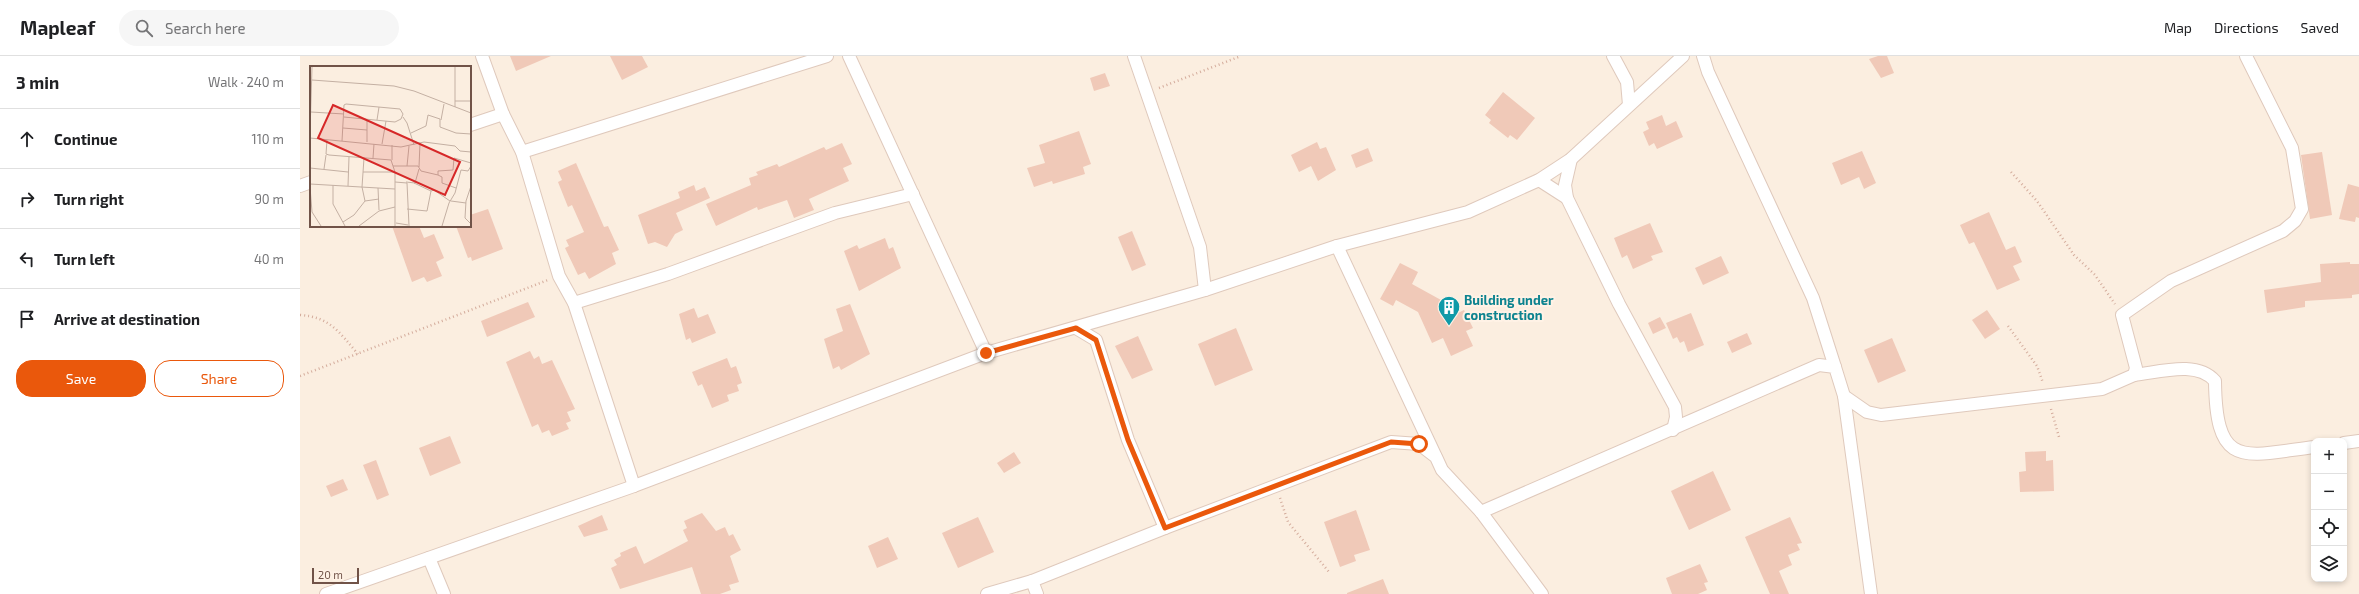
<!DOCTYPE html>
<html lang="en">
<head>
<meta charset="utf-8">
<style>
	:root { --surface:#fff; --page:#f6f6f6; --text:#202124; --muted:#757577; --line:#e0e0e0; --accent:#ea580c }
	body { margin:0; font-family:"Exo 2",sans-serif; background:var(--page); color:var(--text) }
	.controls { position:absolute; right:12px; bottom:12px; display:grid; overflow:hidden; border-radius:8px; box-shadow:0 2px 6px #0003 }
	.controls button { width:36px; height:36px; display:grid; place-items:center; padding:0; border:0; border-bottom:1px solid var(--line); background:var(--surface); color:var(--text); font:20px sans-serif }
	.scale { position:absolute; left:12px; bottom:10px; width:47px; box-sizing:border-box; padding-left:4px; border:2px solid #715348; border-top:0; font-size:11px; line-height:14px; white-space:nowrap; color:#715348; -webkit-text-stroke:3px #fff2e6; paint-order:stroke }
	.stop { position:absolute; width:12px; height:12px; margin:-9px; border:3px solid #ea580c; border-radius:50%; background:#fff }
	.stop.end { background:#ea580c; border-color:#fff; box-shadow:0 1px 4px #0008 }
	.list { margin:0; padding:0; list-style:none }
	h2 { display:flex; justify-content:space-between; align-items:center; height:52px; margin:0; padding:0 16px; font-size:17px }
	h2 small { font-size:13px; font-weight:400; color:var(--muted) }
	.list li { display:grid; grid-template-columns:26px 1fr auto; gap:12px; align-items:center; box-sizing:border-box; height:60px; padding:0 16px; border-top:1px solid var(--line) }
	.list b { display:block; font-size:15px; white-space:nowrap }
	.list em { font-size:13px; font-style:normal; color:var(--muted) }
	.actions { display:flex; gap:8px; padding:12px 16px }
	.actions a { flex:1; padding:9px 0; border:1px solid var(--accent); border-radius:16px; text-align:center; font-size:14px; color:var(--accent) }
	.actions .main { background:var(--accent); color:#fff }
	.icon { flex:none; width:22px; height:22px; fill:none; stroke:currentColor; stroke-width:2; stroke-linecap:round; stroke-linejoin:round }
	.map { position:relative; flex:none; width:2059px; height:538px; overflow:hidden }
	header { display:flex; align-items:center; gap:24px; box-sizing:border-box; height:56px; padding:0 20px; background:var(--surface); border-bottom:1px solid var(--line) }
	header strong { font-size:19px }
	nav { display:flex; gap:22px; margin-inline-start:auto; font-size:14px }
	.search { width:280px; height:36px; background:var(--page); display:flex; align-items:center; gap:10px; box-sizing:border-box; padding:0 14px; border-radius:22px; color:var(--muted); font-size:15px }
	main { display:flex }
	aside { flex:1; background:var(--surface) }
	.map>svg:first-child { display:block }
	.building { fill:#f0c9b8 }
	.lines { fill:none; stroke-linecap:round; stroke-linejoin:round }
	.minor-casing { stroke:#dfc9bc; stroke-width:14 }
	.path { stroke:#d4ac9c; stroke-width:2.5; stroke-dasharray:1 3; stroke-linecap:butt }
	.minor { stroke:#fff; stroke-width:12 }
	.route { stroke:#ea580c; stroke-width:5 }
	.labels { text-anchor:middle; stroke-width:4; stroke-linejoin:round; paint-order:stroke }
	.culture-label { font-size:13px; font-weight:bold; fill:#0d838f; stroke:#fff2e6; text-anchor:start }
	.inset-road { fill:none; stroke:#c4b0a3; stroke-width:1 }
	.view { fill:#d62828; fill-opacity:0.15; stroke:#d62828; stroke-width:2 }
	.inset-edge { fill:none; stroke:#715348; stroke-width:2 }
</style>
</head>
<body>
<header>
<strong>Mapleaf</strong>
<div class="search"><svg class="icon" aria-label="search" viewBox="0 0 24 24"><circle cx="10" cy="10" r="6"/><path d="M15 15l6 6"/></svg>Search here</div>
<nav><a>Map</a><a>Directions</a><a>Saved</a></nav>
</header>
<main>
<aside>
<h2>3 min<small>Walk · 240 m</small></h2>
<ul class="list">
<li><svg class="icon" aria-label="ahead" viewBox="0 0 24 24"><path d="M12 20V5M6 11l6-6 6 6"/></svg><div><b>Continue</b></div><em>110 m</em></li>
<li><svg class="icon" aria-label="right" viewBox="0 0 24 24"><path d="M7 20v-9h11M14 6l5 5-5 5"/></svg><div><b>Turn right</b></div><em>90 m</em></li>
<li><svg class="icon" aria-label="left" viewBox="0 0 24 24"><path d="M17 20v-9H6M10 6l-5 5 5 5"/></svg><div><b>Turn left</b></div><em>40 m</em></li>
<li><svg class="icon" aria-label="arrive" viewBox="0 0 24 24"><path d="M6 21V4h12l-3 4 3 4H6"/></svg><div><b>Arrive at destination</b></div></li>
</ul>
<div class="actions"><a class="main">Save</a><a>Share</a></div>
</aside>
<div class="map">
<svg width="2059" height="538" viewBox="0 0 2059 538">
	<rect width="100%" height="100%" fill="#fbeee0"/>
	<g class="building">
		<polygon points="210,0 251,0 216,15"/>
		<polygon points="310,0 342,0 348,11 322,24"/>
		<polygon points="1578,0 1587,0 1594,17 1581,22 1569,3"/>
		<polygon points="805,17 810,30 794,35 790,22"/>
		<polygon points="1203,36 1235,62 1217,84 1210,79 1208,82 1189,67 1191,64 1185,59"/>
		<polygon points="1362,59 1366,70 1376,65 1383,81 1357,93 1354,87 1349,90 1343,76 1349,73 1346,66"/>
		<polygon points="779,75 791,108 783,111 785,118 753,128 752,125 734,131 727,112 745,107 739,89"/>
		<polygon points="1017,86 1020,93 1026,91 1036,114 1018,125 1011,110 999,116 991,99"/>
		<polygon points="542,87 552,108 543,112 549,125 509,143 514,154 494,162 487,144 458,154 457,151 416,170 406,148 451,129 449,122 458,119 456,116 477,108 479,111 524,91 526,94"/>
		<polygon points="1068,92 1073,105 1056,112 1051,99"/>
		<polygon points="1562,95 1576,127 1564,133 1559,121 1541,129 1532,107"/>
		<polygon points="2022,96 2032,159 2010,163 2001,99"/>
		<polygon points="276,107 304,171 308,170 319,194 312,197 316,208 289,223 285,216 278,219 265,192 269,190 266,184 284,176 272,149 268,151 258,126 262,124 258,115"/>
		<polygon points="2048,128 2059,131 2059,162 2056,161 2055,166 2039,163"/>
		<polygon points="394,129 396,135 405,131 410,142 376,157 383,174 375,178 367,191 355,186 348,188 338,159 380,142 378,136"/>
		<polygon points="188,153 203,193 172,205 171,201 168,202 156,170 170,170 170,159"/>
		<polygon points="1689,156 1706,194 1715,190 1722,206 1713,210 1720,224 1697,234 1674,186 1669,188 1660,169"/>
		<polygon points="1350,167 1363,196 1351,200 1353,204 1333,213 1327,199 1322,202 1314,182"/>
		<polygon points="92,170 119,170 124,182 134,178 144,202 136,206 142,220 127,226 124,221 112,226"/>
		<polygon points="832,175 846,209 832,215 818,181"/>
		<polygon points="585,182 589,193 593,191 601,212 559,235 544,195 557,189 559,193"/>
		<polygon points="1421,200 1429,217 1403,229 1395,212"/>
		<polygon points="2050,206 2050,208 2059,208 2059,238 2052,239 2052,242 2005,245 2005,251 1967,257 1964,234 2021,226 2020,208"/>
		<polygon points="1100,207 1118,216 1112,228 1141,244 1150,240 1158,257 1164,254 1173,272 1166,275 1173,290 1151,300 1143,282 1132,287 1118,256 1096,244 1093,250 1080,243"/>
		<polygon points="228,246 235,261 187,281 181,265"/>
		<polygon points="550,248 570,298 541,314 539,310 533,313 524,283 543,275 536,253"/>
		<polygon points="394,252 398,262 408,258 416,277 392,287 390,282 386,284 379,258"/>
		<polygon points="1687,254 1700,273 1685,283 1672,264"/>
		<polygon points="1391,257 1404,289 1388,296 1384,285 1380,287 1377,281 1373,283 1366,267"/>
		<polygon points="1360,261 1366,272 1353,278 1348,267"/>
		<polygon points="936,272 953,314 915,330 898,288"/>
		<polygon points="1447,277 1452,288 1432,297 1427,286"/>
		<polygon points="838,280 853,314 832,323 815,290"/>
		<polygon points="1592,282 1606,315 1578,327 1564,294"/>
		<polygon points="230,295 234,303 239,300 242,308 252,304 275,353 267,356 271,365 266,367 269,373 252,380 249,374 242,377 238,368 232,371 206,306"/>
		<polygon points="427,302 431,312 436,310 442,327 437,329 439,335 427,339 429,345 412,352 402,328 398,330 392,316"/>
		<polygon points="150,380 161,407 130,420 119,392"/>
		<polygon points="1746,395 1746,405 1753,404 1754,435 1720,436 1719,416 1726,415 1725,396"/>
		<polygon points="714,396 721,407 704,417 697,407"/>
		<polygon points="76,404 89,439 77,444 63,409"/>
		<polygon points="1413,415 1431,454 1389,474 1371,435"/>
		<polygon points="43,423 48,434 31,441 26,430"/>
		<polygon points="1056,454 1070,494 1054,499 1056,505 1040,511 1024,466"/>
		<polygon points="402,457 416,475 425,471 429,480 433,478 441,494 430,500 439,526 429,529 431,534 420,538 401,538 392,511 320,533 311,512 317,509 314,504 321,500 320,497 336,490 344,508 388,485 383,474 387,472 384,465"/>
		<polygon points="302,459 308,474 284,481 278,470"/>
		<polygon points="678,461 694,496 658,512 642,477"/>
		<polygon points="1490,461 1502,487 1497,488 1500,494 1488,499 1492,509 1479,515 1489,538 1470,538 1445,481"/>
		<polygon points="588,481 598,503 577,512 568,490"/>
		<polygon points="1400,508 1408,526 1404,527 1407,534 1398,538 1372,538 1366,522"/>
		<polygon points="1083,523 1089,538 1047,538 1047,537"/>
	</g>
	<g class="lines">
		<g class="minor-casing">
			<g id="minor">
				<polyline points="182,0 203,58 222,96 259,220 274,247 334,430"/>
				<polyline points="549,0 686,297"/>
				<polyline points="834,0 900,191 905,234"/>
				<polyline points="1313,0 1327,26 1329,49"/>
				<polyline points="1403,0 1408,16 1513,242 1535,311"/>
				<polyline points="170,69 203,58"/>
				<polyline points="222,96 527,0"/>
				<polyline points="1271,103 1265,129 1267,142 1319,248 1375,351 1376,361 1373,374"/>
				<polyline points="1239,124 1267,142"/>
				<polyline points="0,130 11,126"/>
				<polyline points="1037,190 1135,399"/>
				<polyline points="274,247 368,218 535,157 613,138"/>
				<polyline points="776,272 796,284 828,384 865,472"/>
				<path d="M1834,319c26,-3 63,-15 81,6 1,89 28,75 99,66"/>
				<polyline points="1544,340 1571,538"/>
				<polyline points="2044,387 2059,385"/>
				<polyline points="1181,456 1519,309 1535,311 1544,340 1567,356 1581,359 1802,333 1834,319 1836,312 1822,259 1871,225 1983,175 1995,165 2002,153 1992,92 1946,0"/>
				<polyline points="129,502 144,538"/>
				<polyline points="732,525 737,538"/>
				<polyline points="26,538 334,430 686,297 905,234 1037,190 1168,156 1239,124 1271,103 1383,0"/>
				<polyline points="687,538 732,525 865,472 1091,386 1119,388 1136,401 1142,414 1181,456 1242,538"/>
			</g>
		</g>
		<g class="path">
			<polyline points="859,32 941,0"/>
			<polyline points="1711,116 1737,145 1774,199 1795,219 1815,248"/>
			<path d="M0,259c30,2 39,17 58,39"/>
			<polyline points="1708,270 1737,310 1743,327"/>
			<polyline points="0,320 248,224"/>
			<polyline points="1751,353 1759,381"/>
			<polyline points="980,442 988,466 1029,516"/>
		</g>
		<use href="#minor" class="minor"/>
	</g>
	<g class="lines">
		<polyline class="route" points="686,297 776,272 796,284 828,384 865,472 1091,386 1119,388"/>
	</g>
	<defs>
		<g id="building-pin" transform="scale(1.15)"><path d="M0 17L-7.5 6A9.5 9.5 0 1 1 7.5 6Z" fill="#0f9aa8" stroke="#fff2e6"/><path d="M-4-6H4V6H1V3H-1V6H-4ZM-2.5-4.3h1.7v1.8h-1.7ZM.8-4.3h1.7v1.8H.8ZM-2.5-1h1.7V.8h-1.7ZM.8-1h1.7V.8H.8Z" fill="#fff"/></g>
	</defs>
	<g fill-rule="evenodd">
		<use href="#building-pin" x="1149" y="251"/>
	</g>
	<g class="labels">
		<g class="culture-label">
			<text x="1164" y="249">Building under<tspan x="1164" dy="15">construction</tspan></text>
		</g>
	</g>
	<g transform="translate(10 10)">
		<rect width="161" height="161" fill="#fbeee0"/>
		<path class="inset-road" d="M2,14l82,6 20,5 57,22M145,35h16M145,41v-40M1,46l33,2M93,51l4,6 7,22M57,54v22M67,54l2,-13M131,54l3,-16M33,62l24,2M0,67l2,-66M101,67l15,-7 2,-11 12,4v8l16,6 15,1M0,72l91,9 23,-5 31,4 5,5 11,1M17,74l-1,14 3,1 62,5 4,12v54M32,75l2,-36 2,-1 54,5 3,5 -2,5 -6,3 -51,-5M72,78l4,-23M82,79v15M54,92l-2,29 3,14M63,92l1,-14M83,100h25l3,5 17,4v-4l15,-1 1,-12 17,5M97,100l2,-20M109,101l1,-24M0,102l38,4M14,103l2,-14M53,106h32M128,109l4,2v6l14,5M85,116l12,1 2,43M96,116l9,1 4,-14M0,118l85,5M23,119v19l12,22M38,120l1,-29M161,120l-5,15 -1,17 6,6M0,121l2,25 9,14M68,122l1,22M121,125l3,-1 16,11M141,135l15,2M97,143l20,2 4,-20 -17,-8M33,156l11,-7 11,-14 14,-2M86,157l12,2M49,160l20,-15 16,-4M132,160l7,-23 6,-10 6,-23 7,1 3,-5"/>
		<path class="view" d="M23,39l127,57 -15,33 -127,-57z"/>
		<rect width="161" height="161" class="inset-edge"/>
	</g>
</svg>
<div class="controls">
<button>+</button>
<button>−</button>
<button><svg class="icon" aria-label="locate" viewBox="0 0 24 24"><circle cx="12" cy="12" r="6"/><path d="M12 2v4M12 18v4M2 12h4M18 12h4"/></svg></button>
<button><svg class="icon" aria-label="layers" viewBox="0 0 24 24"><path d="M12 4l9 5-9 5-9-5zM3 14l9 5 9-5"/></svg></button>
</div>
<div class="scale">20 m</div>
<div class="stop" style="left:1119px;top:388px"></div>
<div class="stop end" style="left:686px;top:297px"></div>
</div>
</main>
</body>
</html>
